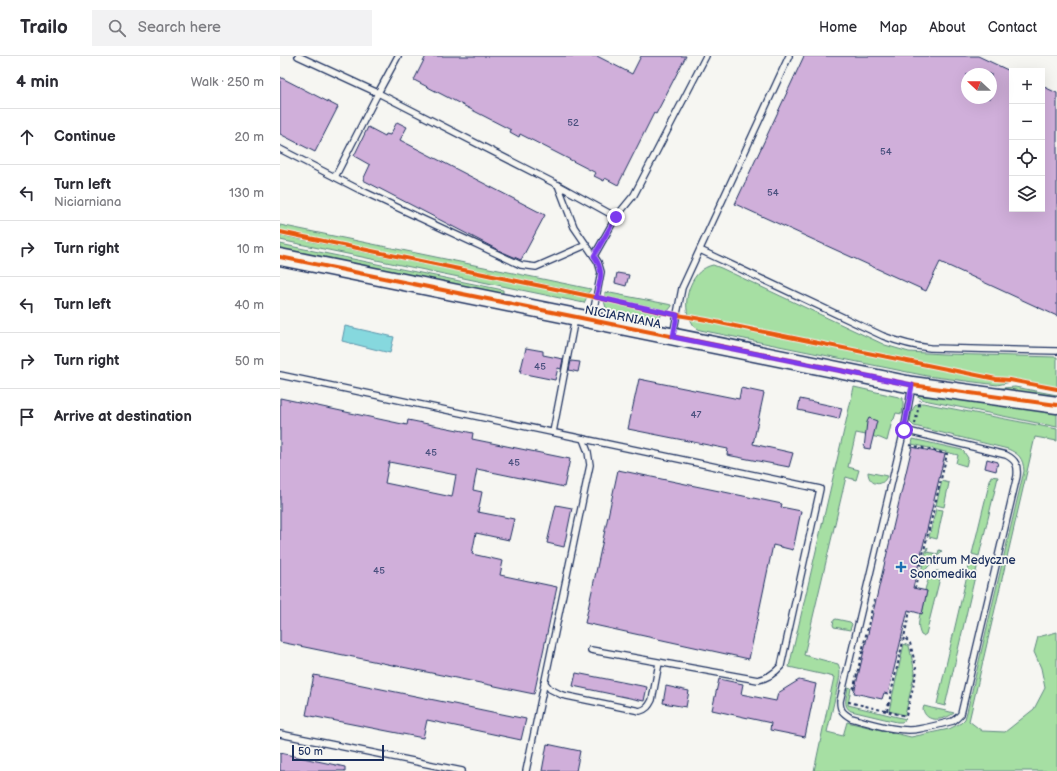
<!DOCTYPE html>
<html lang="en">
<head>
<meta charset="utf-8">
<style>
	:root { --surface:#fff; --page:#f2f2f3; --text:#2b2b33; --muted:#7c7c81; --line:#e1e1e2 }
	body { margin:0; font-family:"Balsamiq Sans",sans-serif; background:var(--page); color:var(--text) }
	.controls { position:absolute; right:12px; top:12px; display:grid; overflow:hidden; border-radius:0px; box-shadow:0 4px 16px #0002 }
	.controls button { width:36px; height:36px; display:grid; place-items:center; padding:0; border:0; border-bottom:1px solid var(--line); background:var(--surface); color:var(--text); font:20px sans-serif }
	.compass { position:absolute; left:681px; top:12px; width:36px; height:36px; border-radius:50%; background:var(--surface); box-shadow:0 4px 16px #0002; rotate:292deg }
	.scale { position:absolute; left:12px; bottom:10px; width:92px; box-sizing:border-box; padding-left:4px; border:2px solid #1b2f5e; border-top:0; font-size:11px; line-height:14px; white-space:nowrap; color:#1b2f5e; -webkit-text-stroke:3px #f6f6f2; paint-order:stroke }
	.stop { position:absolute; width:12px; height:12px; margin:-9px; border:3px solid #7c3aed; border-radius:50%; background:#fff }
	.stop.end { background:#7c3aed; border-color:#fff; box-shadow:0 1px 4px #0008 }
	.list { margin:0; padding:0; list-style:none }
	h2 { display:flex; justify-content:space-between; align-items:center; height:52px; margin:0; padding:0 16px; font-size:17px }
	h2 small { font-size:13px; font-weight:400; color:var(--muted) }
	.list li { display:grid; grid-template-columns:26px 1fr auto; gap:12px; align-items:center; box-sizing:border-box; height:56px; padding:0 16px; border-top:1px solid var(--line) }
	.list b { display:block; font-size:15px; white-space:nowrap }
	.list p { margin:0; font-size:13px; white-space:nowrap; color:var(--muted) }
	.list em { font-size:13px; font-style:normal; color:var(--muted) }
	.icon { flex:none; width:22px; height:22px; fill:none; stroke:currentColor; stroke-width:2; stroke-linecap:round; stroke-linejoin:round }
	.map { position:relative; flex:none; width:777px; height:715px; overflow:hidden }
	header { display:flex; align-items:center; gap:24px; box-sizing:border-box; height:56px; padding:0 20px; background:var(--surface); border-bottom:1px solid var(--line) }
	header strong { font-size:19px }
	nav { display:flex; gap:22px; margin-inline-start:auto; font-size:14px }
	.search { width:280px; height:36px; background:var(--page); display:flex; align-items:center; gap:10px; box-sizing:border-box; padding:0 14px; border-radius:0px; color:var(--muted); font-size:15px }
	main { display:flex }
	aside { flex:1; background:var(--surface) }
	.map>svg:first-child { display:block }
	.green { fill:#a6dfa3; stroke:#608780 }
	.water { fill:#86d8de; stroke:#5b94ab }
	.building { fill:#d0afda; stroke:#1b2f5e; fill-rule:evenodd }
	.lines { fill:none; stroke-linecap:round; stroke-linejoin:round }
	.lane-casing { stroke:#1b2f5e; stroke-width:8 }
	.secondary-casing { stroke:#1b2f5e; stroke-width:19 }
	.path { stroke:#1b2f5e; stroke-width:2; stroke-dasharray:3 3; stroke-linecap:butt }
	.lane { stroke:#f6f6f2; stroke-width:5.5 }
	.secondary { stroke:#f6f6f2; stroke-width:16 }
	.cycleway-casing { stroke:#f6f6f2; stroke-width:6 }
	.cycleway { stroke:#e8590c; stroke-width:4 }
	.route { stroke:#7c3aed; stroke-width:5 }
	.poi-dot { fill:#1f6fb2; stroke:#f6f6f2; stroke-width:1.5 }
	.labels { text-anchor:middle; stroke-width:3.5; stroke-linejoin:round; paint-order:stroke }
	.number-label { font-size:10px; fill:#484f7d }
	.street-label { font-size:12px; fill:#1b2f5e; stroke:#f6f6f2 }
	.poi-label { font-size:12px; fill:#1b2f5e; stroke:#f6f6f2; text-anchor:start }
</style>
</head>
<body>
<header>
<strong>Trailo</strong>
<div class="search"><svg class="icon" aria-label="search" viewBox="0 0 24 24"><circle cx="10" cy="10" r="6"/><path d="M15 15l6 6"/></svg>Search here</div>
<nav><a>Home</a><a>Map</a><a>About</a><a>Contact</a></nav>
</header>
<main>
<aside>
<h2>4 min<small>Walk · 250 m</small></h2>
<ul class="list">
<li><svg class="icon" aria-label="ahead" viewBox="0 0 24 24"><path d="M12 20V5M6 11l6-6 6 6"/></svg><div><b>Continue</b></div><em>20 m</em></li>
<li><svg class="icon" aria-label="left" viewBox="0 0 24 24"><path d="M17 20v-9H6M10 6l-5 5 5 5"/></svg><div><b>Turn left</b><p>Niciarniana</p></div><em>130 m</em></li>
<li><svg class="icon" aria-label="right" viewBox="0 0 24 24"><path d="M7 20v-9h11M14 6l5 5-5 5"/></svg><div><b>Turn right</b></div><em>10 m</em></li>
<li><svg class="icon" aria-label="left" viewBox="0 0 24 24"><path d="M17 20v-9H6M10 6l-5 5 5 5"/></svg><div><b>Turn left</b></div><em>40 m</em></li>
<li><svg class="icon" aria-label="right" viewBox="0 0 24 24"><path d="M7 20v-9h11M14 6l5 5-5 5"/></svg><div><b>Turn right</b></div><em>50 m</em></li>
<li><svg class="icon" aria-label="arrive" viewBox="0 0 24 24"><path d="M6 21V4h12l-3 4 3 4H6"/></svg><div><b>Arrive at destination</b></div></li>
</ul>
</aside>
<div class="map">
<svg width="777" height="715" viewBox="0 0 777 715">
	<rect width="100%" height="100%" fill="#f6f6f2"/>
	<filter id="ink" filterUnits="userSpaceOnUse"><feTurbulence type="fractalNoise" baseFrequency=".025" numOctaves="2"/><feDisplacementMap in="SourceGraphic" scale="8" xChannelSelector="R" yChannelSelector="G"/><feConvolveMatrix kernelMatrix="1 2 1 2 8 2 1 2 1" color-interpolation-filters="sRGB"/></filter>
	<g filter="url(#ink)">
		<g class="green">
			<polygon points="0,169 311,233 308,237 0,175"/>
			<polygon points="0,179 307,241 304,247 0,184"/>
			<polygon points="0,188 223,234 223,238 0,193"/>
			<path d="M433,209l8,3 164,77 24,7 34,2 114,3v30l-46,-9h-11l-274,-56 -18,-4 -20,-3c-5,-18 4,-46 25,-50z"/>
			<polygon points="325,236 392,249 392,250 388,255 325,241"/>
			<polygon points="324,245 384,258 371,264 327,255"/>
			<polygon points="410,263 427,266 445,270 716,325 731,326 717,329 710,328 647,320 420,274 414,270"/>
			<path d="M574,331l49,11v8l-1,8 -6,-1 -2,6 -2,2 -5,20 -7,-3 -24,-5 -8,34 11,3 -3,10 -10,-3 -42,178 34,9c3,6 2,11 1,17l-12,51 16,4 4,-14 64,15 38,-8 12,-6 4,-4 2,-7 57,-241c-1,-13 -5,-17 -16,-22l-94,-23 -4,-4c1,-9 3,-20 13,-19l134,26v12l-22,-4 -66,284 13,10 23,1 29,-23 11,-21 -4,-20 -7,-16 4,-15 19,-5v139h-243l20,-94 -45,-10z"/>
			<polygon points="735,331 777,339 777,343 710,333"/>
			<polygon points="636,339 777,356 777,371 644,344"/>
			<polygon points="633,383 682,394 684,396 688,402 686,410 676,407 678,399 632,388"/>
			<path d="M588,416l19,4c-5,13 -19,8 -19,-4z"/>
			<polygon points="711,420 718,421 699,500 692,498"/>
			<polygon points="662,425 669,427 664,451 656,449"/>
			<polygon points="656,453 663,454 657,483 649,481"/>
			<polygon points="647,491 648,492 647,496 658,498 659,494 662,495 640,520"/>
			<polygon points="691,502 699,503 665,650 657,648"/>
			<path d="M656,515h3l2,3 -15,60 -3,2 -2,-1c-4,-8 -2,-14 -1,-22h2l5,-22 -2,-1c2,-8 4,-14 11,-19z"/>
			<polygon points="556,563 570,566 572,568 570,574 554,571 553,569 554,564"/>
			<polygon points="624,588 629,590 635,616 625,659 609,655"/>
			<path d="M568,631l3,1 -3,17 58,14 -4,3h-5l-46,-11c-9,-5 -4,-15 -3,-24z"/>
			<path d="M644,650c10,3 20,4 30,7 -9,7 -28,11 -31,-4z"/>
		</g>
		<polygon class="water" points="65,270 114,281 110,297 62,285"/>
		<g class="building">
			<polygon points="146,0 317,0 352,18 361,0 406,0 376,58 374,57 338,129 325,122 324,125 314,120 316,117 240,78 239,81 230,76 231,74 134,24"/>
			<path d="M524,0h174l34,16v137h30v-123l15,7v223l-117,-54 -14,29 -191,-87zM687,18h24v24h-24z"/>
			<polygon points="0,21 58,51 35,96 0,78"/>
			<polygon points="117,66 127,71 120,84 265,159 241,204 220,195 83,124 90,109 74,100 88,71 105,80 106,78 110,79"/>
			<polygon points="337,217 349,219 346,230 335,227"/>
			<polygon points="246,292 263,295 263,299 283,303 281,313 278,312 275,324 240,317"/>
			<polygon points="291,305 300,306 298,316 289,314"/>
			<polygon points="359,323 459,343 461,332 484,337 473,388 513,397 509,411 447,399 448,393 348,373"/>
			<path d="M0,342l127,27 1,-5 65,13 -1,6 98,20 -6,28 -87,-18 -4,21 9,2 -4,20 36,7 -5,21 -33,-7 -4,21 31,7 -3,14 57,12 -23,107 -254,-52zM109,406l67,13 -4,22 -67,-14z"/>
			<polygon points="520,343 562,352 559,363 518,354"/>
			<polygon points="589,362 597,365 590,393 584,392 587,366"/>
			<polygon points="632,391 665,398 633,532 647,535 642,558 628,554 608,638 604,637 602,643 574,637"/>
			<polygon points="707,403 718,406 716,415 705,412"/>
			<polygon points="338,414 502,448 501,451 521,455 513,494 493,489 469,603 305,567"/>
			<polygon points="276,449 292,452 284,491 267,487"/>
			<polygon points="296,617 367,631 364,645 293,630"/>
			<polygon points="34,619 246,663 241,684 147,664 143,682 26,659"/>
			<polygon points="439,623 463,628 461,638 496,645 498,637 519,624 536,628 525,681 490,674 491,667 432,654"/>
			<polygon points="386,630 409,635 406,651 383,647"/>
			<polygon points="267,688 300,695 296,715 262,715"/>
			<polygon points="0,697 65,711 65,715 0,715"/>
		</g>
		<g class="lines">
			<g class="lane-casing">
				<g id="lane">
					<polyline points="18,0 98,37 278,129 294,171 318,206 321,216 312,263"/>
					<polyline points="0,93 80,134 241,209 256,211 306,189"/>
					<polyline points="55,121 98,37 118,0"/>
					<polyline points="278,129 336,161 314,200"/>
					<polyline points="336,161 354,139 426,0"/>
					<path d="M420,194l183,86c16,6 30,10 47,12l127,3"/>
					<polyline points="393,279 402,232 509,0"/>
					<path d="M0,319c180,37 360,76 540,114l-39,177c-7,8 -13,12 -23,14l-167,-30"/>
					<path d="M624,374l102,25c10,5 12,10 11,21l-56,238 -4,4 -4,3c-11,3 -23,6 -34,8 -20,4 -48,-6 -68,-11 -8,-5 -11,-7 -11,-17l64,-271 8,-44"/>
					<polyline points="273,376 295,262"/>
					<path d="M264,626l6,7 12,6 78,16c7,-2 9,-5 12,-11l7,-37"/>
					<polyline points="0,678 182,715"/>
					<polyline points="246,715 310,409 308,396 303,383"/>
				</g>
			</g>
			<g class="secondary-casing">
				<polyline id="secondary" points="0,201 632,329 777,349"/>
			</g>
			<g class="path">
				<polyline points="635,368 640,344"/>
				<polyline points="630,389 667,398 635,532"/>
				<polyline points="573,633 574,631 594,544"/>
				<polyline points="569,645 569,646 626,660 637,615 630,587 623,580"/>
				<polyline points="607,655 630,555"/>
			</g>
			<use href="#lane" class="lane"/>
			<use href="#secondary" class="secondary"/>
			<g class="cycleway-casing">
				<g id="cycleway">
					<polyline points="0,176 324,243 386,257 427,264 445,268 716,323 730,324 777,333"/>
					<polyline points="0,201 632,329 777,349"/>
				</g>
			</g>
			<use href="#cycleway" class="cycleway"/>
		</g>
	</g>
	<g class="lines" filter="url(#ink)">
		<path class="route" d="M336,161l-22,39c11,16 6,24 2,41l81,18 -4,22 239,48 -8,45"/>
	</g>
	<path class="poi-dot" d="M619 505h4v4h4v4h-4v4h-4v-4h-4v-4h4z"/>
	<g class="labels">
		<g class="number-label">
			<text x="293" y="70">52</text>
			<text x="606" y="99">54</text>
			<text x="493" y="140">54</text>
			<text x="260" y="314">45</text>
			<text x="416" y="362">47</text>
			<text x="151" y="400">45</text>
			<text x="234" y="410">45</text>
			<text x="99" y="518">45</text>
		</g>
		<g class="street-label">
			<text transform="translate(343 261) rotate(11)" y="4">NICIARNIANA</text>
		</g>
		<g class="poi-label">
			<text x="630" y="508">Centrum Medyczne<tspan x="630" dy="14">Sonomedika</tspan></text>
		</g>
	</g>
</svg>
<div class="controls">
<button>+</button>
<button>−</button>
<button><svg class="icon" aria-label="locate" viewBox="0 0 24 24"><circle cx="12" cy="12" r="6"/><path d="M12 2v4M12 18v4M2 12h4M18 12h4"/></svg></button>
<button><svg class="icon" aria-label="layers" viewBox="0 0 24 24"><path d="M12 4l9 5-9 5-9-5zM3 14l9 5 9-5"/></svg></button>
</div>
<svg class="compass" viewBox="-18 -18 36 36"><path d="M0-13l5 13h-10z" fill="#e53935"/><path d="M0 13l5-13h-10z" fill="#7c7c81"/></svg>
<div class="scale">50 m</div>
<div class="stop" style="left:624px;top:374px"></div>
<div class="stop end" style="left:336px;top:161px"></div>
</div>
</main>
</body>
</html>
